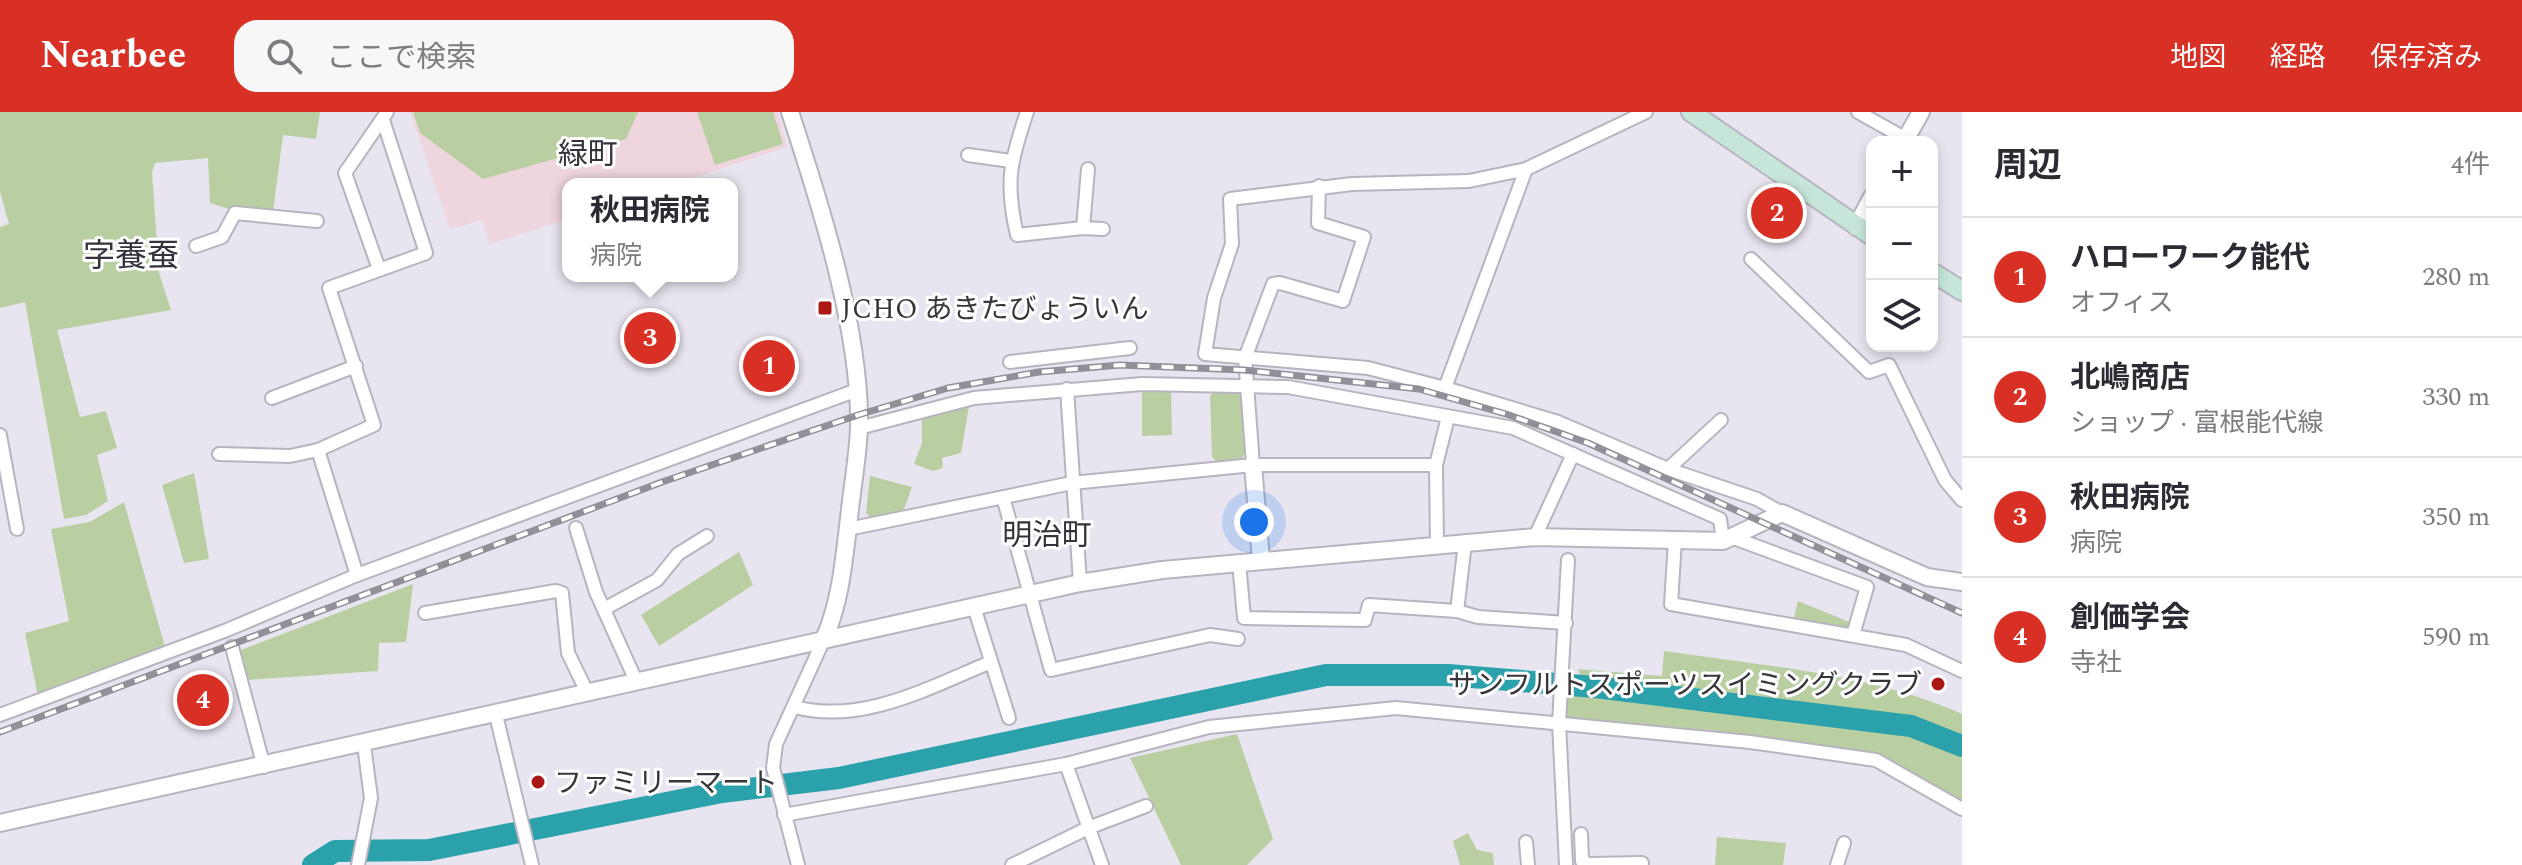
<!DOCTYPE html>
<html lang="ja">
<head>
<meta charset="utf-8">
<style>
	:root { --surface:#fff; --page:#f7f7f7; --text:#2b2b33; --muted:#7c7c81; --line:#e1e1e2; --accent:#d93025 }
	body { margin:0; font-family:Spectral,"Noto Sans JP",serif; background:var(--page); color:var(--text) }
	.controls { position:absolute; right:24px; top:24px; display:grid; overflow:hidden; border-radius:16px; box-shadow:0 4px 12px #0003 }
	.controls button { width:72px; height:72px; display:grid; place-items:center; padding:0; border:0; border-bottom:2px solid var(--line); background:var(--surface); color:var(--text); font:40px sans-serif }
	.you { position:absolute; left:1254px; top:410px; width:28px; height:28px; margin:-20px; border:6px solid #fff; border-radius:50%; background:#1a73e8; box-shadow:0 0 0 12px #1a73e833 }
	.badge { display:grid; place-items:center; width:52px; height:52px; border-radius:50%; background:var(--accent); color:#fff; font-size:26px; font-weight:700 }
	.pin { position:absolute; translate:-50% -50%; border:4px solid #fff; box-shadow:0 2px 8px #0006 }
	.popup { position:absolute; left:562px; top:66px; width:176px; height:104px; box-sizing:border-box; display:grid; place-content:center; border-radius:16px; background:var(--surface); filter:drop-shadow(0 2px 6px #0005); font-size:26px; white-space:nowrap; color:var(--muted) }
	.popup b { font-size:30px; color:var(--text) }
	.popup::after { content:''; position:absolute; left:50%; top:100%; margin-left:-16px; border:16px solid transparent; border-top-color:var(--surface) }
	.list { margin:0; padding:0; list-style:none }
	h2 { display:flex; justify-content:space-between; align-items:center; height:104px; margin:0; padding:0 32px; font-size:34px }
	h2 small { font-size:26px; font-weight:400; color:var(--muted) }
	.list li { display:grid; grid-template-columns:52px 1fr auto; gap:24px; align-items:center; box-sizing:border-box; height:120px; padding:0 32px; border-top:2px solid var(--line) }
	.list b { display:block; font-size:30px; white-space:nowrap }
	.list p { margin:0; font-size:26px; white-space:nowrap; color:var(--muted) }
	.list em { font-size:26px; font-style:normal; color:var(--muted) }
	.icon { flex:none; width:44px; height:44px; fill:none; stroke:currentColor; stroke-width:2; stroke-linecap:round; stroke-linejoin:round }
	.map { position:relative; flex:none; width:1962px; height:753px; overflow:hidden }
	header { display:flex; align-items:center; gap:48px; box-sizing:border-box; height:112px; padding:0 40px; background:var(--accent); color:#fff }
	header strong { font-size:38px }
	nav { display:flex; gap:44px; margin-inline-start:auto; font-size:28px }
	.search { width:560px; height:72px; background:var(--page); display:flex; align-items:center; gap:20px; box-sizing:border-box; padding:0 28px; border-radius:24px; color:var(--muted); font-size:30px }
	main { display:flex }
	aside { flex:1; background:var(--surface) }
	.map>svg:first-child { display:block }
	.education { fill:#eed5de }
	.green { fill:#b9cfa1 }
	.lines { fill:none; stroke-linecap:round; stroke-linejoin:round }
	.river { stroke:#2ba1ab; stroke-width:22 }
	.minor-casing { stroke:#b7b4bf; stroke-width:16 }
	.tertiary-casing { stroke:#b7b4bf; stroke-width:20 }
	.secondary-casing { stroke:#b7b4bf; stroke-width:22 }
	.minor { stroke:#fff; stroke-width:12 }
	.tertiary { stroke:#fff; stroke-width:16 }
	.secondary { stroke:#c6e6d9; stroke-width:18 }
	.rail-casing { stroke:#918f97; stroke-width:7 }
	.rail { stroke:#fff; stroke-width:4; stroke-dasharray:12; stroke-linecap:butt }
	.poi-dot { fill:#aa1715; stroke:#fff; stroke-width:3 }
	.labels { text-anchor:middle; stroke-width:6; stroke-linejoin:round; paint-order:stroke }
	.poi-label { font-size:28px; fill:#37363b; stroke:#fff; text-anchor:start }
	.neighbourhood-label { font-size:30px; fill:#35323b; stroke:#fff }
	.quarter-label { font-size:32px; fill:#35323b; stroke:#fff }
</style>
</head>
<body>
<header>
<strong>Nearbee</strong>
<div class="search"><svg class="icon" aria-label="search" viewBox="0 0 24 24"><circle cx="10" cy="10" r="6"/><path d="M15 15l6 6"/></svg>ここで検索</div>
<nav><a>地図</a><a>経路</a><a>保存済み</a></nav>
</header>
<main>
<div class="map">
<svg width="1962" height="753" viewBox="0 0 1962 753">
	<rect width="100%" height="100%" fill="#e8e5f0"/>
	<polygon class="education" points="410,0 778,0 787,35 674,72 568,72 568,107 490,132 482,108 450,117"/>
	<g class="green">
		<polygon points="0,0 320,0 316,27 283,23 273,99 229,97 210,91 208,46 155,51 152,60 159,161 171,198 57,218 80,305 106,299 117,336 97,343 108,389 86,403 64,407 25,190 0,196 0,115 9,112 0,80"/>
		<polygon points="413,0 638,0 626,27 483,67 420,21"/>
		<polygon points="697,0 773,0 783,32 715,53"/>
		<polygon points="1142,277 1171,277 1172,323 1142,324"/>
		<polygon points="1215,279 1237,279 1242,285 1245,341 1242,346 1216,349 1212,345 1210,284"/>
		<polygon points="969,294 961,341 942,346 943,356 933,359 914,352 922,331 922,306"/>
		<polygon points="194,361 209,447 184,451 162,373"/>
		<polygon points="870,364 912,375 903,400 871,406 866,401"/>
		<polygon points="124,390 165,535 38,584 25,521 69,509 51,417 90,410"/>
		<polygon points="739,440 753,473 659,534 641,503"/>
		<polygon points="413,472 406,530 379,531 378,559 246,568 236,540"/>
		<polygon points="1798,489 1852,511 1849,519 1793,509"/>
		<path d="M1664,539c99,15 206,22 298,63v89l-88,-47 -162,-26 -145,-11v-31l18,2 -7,-21 84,7z"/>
		<polygon points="1237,622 1273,727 1247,753 1181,753 1130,646"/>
		<polygon points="1468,721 1477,738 1493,741 1494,753 1460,753 1453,729"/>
		<polygon points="1717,725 1786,731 1783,753 1715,753"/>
	</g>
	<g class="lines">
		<polyline class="river" points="313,753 335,739 429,738 722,680 839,666 1326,563 1448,563 1595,575 1911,614 1962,634"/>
		<g class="minor-casing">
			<g id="minor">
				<path d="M1027,0c-17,50 -22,71 -10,123l66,-7 20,1"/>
				<polyline points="1858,0 1906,27"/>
				<polyline points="968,43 1011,49"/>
				<polyline points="1526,57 1445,276 1368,256 1205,242 1214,186 1232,132 1230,87 1352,72 1469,69 1526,57 1646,0"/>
				<polyline points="1083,116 1088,57"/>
				<polyline points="196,134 222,125 235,101 317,109"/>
				<polyline points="1751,147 1869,260 1889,253 1945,368 1962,388"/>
				<polyline points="379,157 345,61 387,0"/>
				<polyline points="1010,250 1130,236"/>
				<polyline points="1445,276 1558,310 1668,357 1757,387 1782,401"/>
				<polyline points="1067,277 1080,471"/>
				<polyline points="272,286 356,254"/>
				<polyline points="859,316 974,286 1142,272 1288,275 1513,316 1720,407 1723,429"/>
				<polyline points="0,323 17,417"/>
				<polyline points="318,338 357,463"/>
				<polyline points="219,342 290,344 318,338 374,313 329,176 426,141 383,8"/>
				<polyline points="1253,353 1245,246 1273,172 1280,171 1343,189 1364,125 1318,111 1319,74"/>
				<polyline points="1668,357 1721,308"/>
				<polyline points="1003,385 1051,558 1210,523 1238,527"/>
				<polyline points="576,416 596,480 637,571"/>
				<polyline points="848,417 1072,371 1253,353 1436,353"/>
				<polyline points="1535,425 1573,342"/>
				<polyline points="1731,425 1867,475 1853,523"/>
				<polyline points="1675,428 1671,492 1906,533 1962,559"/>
				<polyline points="1465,431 1457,499 1478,505 1566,511"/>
				<polyline points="1437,434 1436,353 1448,305"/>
				<polyline points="1239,450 1244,506 1365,508 1369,493 1457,499"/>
				<polyline points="974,495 1009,606"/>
				<polyline points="604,497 657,468 678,442 707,424"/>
				<polyline points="425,501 556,479 562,481 568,541 588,582"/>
				<polyline points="232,535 264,655"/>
				<path d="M795,595c67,18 135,-20 196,-45"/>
				<polyline points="0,603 227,518 357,463 857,278"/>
				<polyline points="496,603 532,753"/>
				<polyline points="1066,652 1102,753"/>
				<polyline points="784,703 1066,652 1209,615 1396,596 1750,630 1876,648 1962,697"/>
				<polyline points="1581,722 1582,749 1589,752 1642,751"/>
				<polyline points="1526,730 1528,753"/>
				<polyline points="358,753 371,686 364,633"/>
				<polyline points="798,753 773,656 776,632 825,525"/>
				<polyline points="1012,753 1088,716 1146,694"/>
				<polyline points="1566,753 1559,611 1568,448"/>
				<polyline points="1837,753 1844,731"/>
			</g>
		</g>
		<g class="tertiary-casing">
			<g id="tertiary">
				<path d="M790,0c30,91 71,220 69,315 -1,30 -7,61 -10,91 -5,41 -8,81 -24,119"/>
				<polyline points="1904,30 1921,0"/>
				<polyline points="1856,115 1872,85"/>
				<polyline points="1253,353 1261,448"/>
				<polyline points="0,711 1080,471 1162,458 1535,425 1723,429 1782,401 1927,465 1962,470"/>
			</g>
		</g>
		<g class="secondary-casing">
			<g id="secondary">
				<polyline points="1691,0 1872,124"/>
				<polyline points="1932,160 1962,179"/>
			</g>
		</g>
		<use href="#minor" class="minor"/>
		<use href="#tertiary" class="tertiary"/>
		<use href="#secondary" class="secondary"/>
		<g class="rail-casing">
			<polyline id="rail" points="0,620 662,370 858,303 948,276 1039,260 1120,253 1244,258 1419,277 1506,302 1588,331 1962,501"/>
		</g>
		<use href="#rail" class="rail"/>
	</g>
	<g class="poi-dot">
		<rect x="817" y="188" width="16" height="16" rx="4"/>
		<circle cx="1938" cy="572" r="8"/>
		<circle cx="538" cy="670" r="8"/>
	</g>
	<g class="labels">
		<g class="poi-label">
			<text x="841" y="206">JCHO あきたびょういん</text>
			<text x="1922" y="582" text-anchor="end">サンフルトスポーツスイミングクラブ</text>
			<text x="554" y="680">ファミリーマート</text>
		</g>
		<g class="neighbourhood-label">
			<text x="588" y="52">緑町</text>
			<text x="1047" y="433">明治町</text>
		</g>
		<g class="quarter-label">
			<text x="131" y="154">字養蚕</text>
		</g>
	</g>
</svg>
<div class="controls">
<button>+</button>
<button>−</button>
<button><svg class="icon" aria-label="layers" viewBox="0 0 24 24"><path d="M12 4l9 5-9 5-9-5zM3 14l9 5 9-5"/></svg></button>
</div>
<div class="you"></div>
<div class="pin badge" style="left:769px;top:254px">1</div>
<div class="pin badge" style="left:1777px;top:101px">2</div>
<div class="pin badge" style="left:650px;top:226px">3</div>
<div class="popup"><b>秋田病院</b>病院</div>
<div class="pin badge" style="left:203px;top:588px">4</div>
</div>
<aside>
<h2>周辺<small>4件</small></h2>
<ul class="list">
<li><span class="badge">1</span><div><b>ハローワーク能代</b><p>オフィス</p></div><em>280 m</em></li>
<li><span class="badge">2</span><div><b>北嶋商店</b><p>ショップ · 富根能代線</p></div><em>330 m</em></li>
<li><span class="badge">3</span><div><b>秋田病院</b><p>病院</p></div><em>350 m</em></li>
<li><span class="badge">4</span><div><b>創価学会</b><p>寺社</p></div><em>590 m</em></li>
</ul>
</aside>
</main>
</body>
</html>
